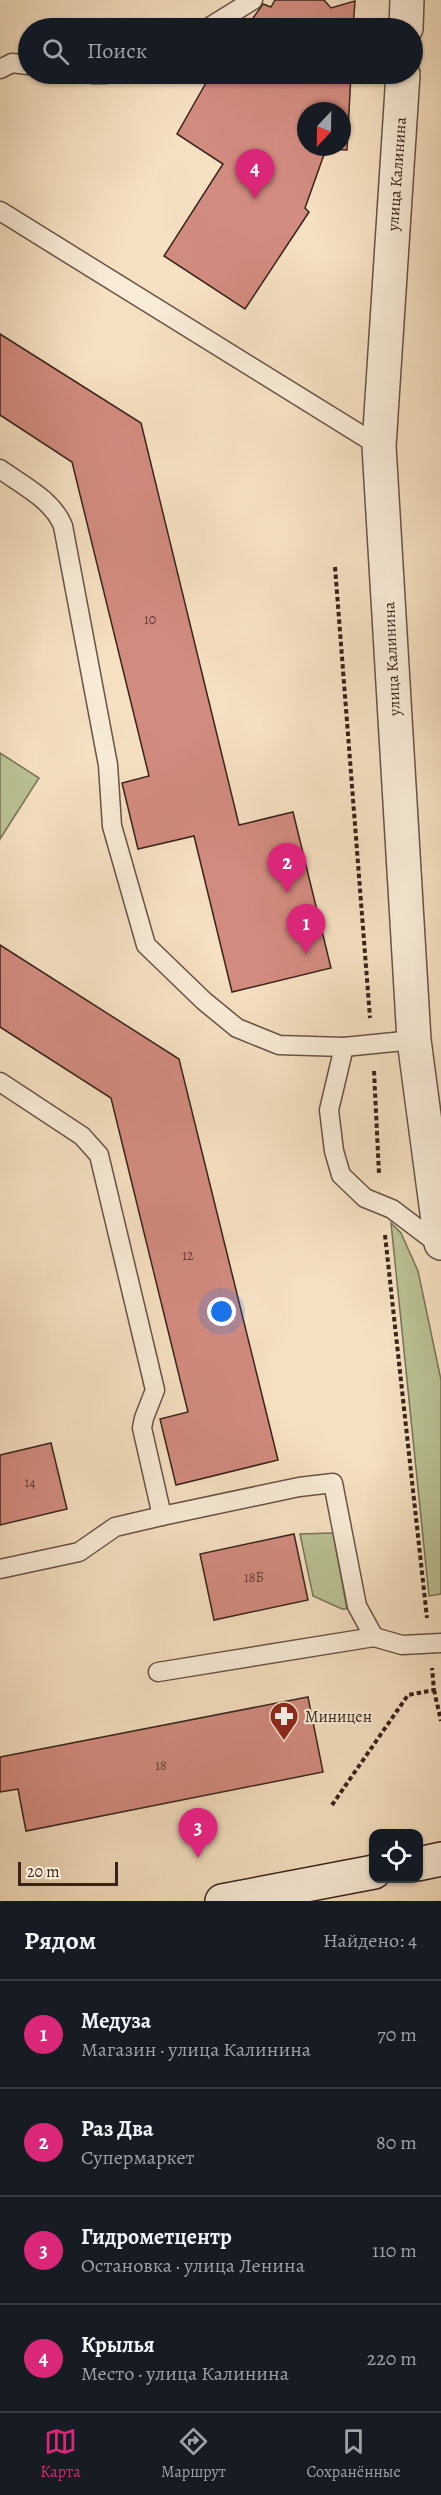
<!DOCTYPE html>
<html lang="ru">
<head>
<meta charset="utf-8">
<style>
	:root { --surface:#171b24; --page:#20242c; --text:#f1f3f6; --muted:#9ea1a6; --line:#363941; --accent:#db2777 }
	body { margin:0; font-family:Alegreya,serif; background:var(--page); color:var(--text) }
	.controls { position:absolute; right:18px; bottom:18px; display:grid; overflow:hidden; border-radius:12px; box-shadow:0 2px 4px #0004 }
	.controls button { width:54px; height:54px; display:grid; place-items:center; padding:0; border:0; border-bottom:2px solid var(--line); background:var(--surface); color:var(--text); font:30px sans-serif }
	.compass { position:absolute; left:297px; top:102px; width:54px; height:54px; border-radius:50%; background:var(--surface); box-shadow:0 2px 4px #0004; rotate:202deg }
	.scale { position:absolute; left:18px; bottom:15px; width:100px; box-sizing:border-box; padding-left:6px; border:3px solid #39241c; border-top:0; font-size:16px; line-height:21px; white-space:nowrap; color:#39241c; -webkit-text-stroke:4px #f8ebd7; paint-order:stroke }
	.you { position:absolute; left:222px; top:1312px; width:21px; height:21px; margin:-15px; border:4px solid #fff; border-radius:50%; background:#1a73e8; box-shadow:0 0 0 9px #1a73e833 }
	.badge { display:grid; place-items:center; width:39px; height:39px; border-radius:50%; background:var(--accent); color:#fff; font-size:20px; font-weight:700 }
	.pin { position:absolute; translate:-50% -50px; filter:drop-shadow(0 2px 3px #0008) }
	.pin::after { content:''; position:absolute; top:32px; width:21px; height:18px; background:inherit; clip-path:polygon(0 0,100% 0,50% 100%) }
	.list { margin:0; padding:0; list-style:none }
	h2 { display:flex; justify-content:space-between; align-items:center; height:78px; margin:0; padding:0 24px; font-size:26px }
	h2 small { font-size:20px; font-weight:400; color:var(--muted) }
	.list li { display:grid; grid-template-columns:39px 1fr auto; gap:18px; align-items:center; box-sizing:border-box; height:108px; padding:0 24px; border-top:2px solid var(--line) }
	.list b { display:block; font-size:22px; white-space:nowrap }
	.list p { margin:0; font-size:20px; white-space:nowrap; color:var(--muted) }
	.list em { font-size:20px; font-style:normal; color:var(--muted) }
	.icon { flex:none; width:33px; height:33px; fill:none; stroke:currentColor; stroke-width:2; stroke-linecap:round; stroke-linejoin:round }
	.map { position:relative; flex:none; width:441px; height:1901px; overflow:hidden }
	.search { position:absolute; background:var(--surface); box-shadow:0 2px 4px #0004; left:18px; right:18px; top:18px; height:66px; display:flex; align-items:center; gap:15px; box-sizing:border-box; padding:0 21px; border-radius:33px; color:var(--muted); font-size:22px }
	.sheet { height:510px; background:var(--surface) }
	nav { display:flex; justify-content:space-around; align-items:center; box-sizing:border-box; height:84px; border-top:2px solid var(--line); background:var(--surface); font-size:16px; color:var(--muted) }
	nav a { display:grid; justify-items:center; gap:3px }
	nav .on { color:var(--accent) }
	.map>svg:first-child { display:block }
	.green { fill:#bac294; stroke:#7a7358; stroke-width:1.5 }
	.building { fill:#d28b7f; stroke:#39241c; stroke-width:1.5; fill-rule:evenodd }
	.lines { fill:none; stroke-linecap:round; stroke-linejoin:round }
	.lane-casing { stroke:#685345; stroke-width:21 }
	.street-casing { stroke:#685345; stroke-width:36 }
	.secondary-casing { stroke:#39241c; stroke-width:36 }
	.path { stroke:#39241c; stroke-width:4; stroke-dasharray:4.5 3; stroke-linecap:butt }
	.lane { stroke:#f8ebd7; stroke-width:18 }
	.street { stroke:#f8ebd7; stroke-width:33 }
	.secondary { stroke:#f8ebd7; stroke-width:33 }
	.labels { text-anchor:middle; stroke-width:4.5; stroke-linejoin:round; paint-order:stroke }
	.number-label { font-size:14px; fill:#5f3e35 }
	.street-label { font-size:16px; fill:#39241c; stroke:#f8ebd7 }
	.poi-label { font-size:16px; fill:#39241c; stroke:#f8ebd7; text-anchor:start }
</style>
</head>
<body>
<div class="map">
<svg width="441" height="1901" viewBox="0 0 441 1901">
	<rect width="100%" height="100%" fill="#f5e0c1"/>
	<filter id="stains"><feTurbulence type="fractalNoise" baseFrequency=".00333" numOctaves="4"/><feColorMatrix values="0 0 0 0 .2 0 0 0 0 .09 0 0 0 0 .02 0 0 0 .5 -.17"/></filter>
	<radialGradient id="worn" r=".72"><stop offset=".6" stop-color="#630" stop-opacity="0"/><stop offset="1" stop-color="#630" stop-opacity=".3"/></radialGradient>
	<g class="green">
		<polygon points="0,753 39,778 0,839"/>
		<polygon points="391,1223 401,1233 418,1271 441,1380 441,1594 429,1596"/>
		<polygon points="333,1533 347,1609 342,1609 313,1596 300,1534"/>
	</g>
	<g class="building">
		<polygon points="275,0 324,0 331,8 355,1 353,28 246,28 263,4 271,7"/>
		<path d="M211,74h140l-4,76 -21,-1 -21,59 4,4 -64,97 -81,-53 59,-92 -46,-30zM306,111h36v36h-36z"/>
		<polygon points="0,334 141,423 239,825 293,812 331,968 232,992 194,836 138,849 122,783 149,776 72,462 0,415"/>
		<polygon points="0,945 179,1059 278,1460 176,1485 160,1419 188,1412 111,1098 0,1027"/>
		<polygon points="51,1443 67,1509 0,1525 0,1455"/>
		<polygon points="294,1534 308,1600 214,1620 200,1554"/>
		<polygon points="308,1697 323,1772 26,1831 18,1789 0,1792 0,1757"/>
	</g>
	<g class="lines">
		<g class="lane-casing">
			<g id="lane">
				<polyline points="208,28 253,0"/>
				<polyline points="0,69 12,63 28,65"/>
				<polyline points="93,74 105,74"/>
				<polyline points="0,211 379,446"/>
				<path d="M0,469c22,16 53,31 63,57l45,239 4,61 34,119 58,56 33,27 42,17 65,2 70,-7"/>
				<polyline points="344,1047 329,1110 334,1151 341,1175 365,1198 392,1209 441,1246"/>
				<polyline points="0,1082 82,1136 99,1155 155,1390 144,1418 142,1428 162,1516 299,1487 333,1483 357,1606 374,1637 402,1645 441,1643"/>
				<polyline points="0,1569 79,1552 115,1527 162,1516"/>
				<polyline points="158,1672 374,1637"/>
			</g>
		</g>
		<g class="street-casing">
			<g id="street">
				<polyline points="406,28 407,0"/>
				<polyline points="403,74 379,446 414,1040 441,1243"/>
			</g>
		</g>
		<g class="secondary-casing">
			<g id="secondary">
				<polyline points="418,1864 441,1859"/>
				<polyline points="222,1901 374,1872"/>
			</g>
		</g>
		<g class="path">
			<polyline points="335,567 370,1018"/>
			<polyline points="374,1071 379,1174"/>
			<polyline points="385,1235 427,1618"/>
			<polyline points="434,1690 441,1721"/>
			<polyline points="332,1805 408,1695 434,1690 432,1668"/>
		</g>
		<use href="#lane" class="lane"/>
		<use href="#street" class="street"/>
		<use href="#secondary" class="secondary"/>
	</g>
	<defs>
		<g id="pharmacy-pin" transform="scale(1.5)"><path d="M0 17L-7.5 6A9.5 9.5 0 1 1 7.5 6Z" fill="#8f2418" stroke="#f8ebd7"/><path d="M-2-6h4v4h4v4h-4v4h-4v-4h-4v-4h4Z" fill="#fff"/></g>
	</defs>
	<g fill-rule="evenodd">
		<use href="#pharmacy-pin" x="284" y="1716"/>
	</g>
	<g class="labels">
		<g class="number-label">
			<text x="150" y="624">10</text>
			<text x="188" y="1260">12</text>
			<text x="30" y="1487">14</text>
			<text x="254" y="1582">18Б</text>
			<text x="161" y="1770">18</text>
		</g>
		<g class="street-label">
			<text transform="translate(396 174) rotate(-86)" y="6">улица Калинина</text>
			<text transform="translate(391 659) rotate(-93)" y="6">улица Калинина</text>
		</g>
		<g class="poi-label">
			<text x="305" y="1722">Миницен</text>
		</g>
	</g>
	<rect width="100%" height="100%" filter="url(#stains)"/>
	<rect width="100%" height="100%" fill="url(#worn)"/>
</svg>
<div class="controls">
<button><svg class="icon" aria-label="locate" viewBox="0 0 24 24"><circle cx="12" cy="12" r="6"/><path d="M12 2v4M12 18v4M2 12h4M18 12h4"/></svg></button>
</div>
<svg class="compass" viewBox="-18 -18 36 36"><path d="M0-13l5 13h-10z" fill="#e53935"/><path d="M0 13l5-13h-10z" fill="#9ea1a6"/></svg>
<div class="scale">20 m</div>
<div class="you"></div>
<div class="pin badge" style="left:306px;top:954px">1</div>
<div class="pin badge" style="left:287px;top:893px">2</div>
<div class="pin badge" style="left:198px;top:1858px">3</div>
<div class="pin badge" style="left:255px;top:199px">4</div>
<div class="search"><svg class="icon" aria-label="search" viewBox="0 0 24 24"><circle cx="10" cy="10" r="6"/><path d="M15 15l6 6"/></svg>Поиск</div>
</div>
<section class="sheet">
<h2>Рядом<small>Найдено: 4</small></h2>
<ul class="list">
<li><span class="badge">1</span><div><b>Медуза</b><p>Магазин · улица Калинина</p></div><em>70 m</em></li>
<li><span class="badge">2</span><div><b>Раз Два</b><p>Супермаркет</p></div><em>80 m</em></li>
<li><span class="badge">3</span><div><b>Гидрометцентр</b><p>Остановка · улица Ленина</p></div><em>110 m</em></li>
<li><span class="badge">4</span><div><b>Крылья</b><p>Место · улица Калинина</p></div><em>220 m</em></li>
</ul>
</section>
<nav>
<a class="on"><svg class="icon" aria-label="map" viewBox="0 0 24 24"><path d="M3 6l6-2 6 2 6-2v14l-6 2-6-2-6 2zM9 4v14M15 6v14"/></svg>Карта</a>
<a><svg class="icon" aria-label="directions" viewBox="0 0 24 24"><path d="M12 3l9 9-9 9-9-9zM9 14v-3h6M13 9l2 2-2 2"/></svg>Маршрут</a>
<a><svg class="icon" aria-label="saved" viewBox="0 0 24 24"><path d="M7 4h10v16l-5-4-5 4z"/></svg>Сохранённые</a>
</nav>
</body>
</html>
